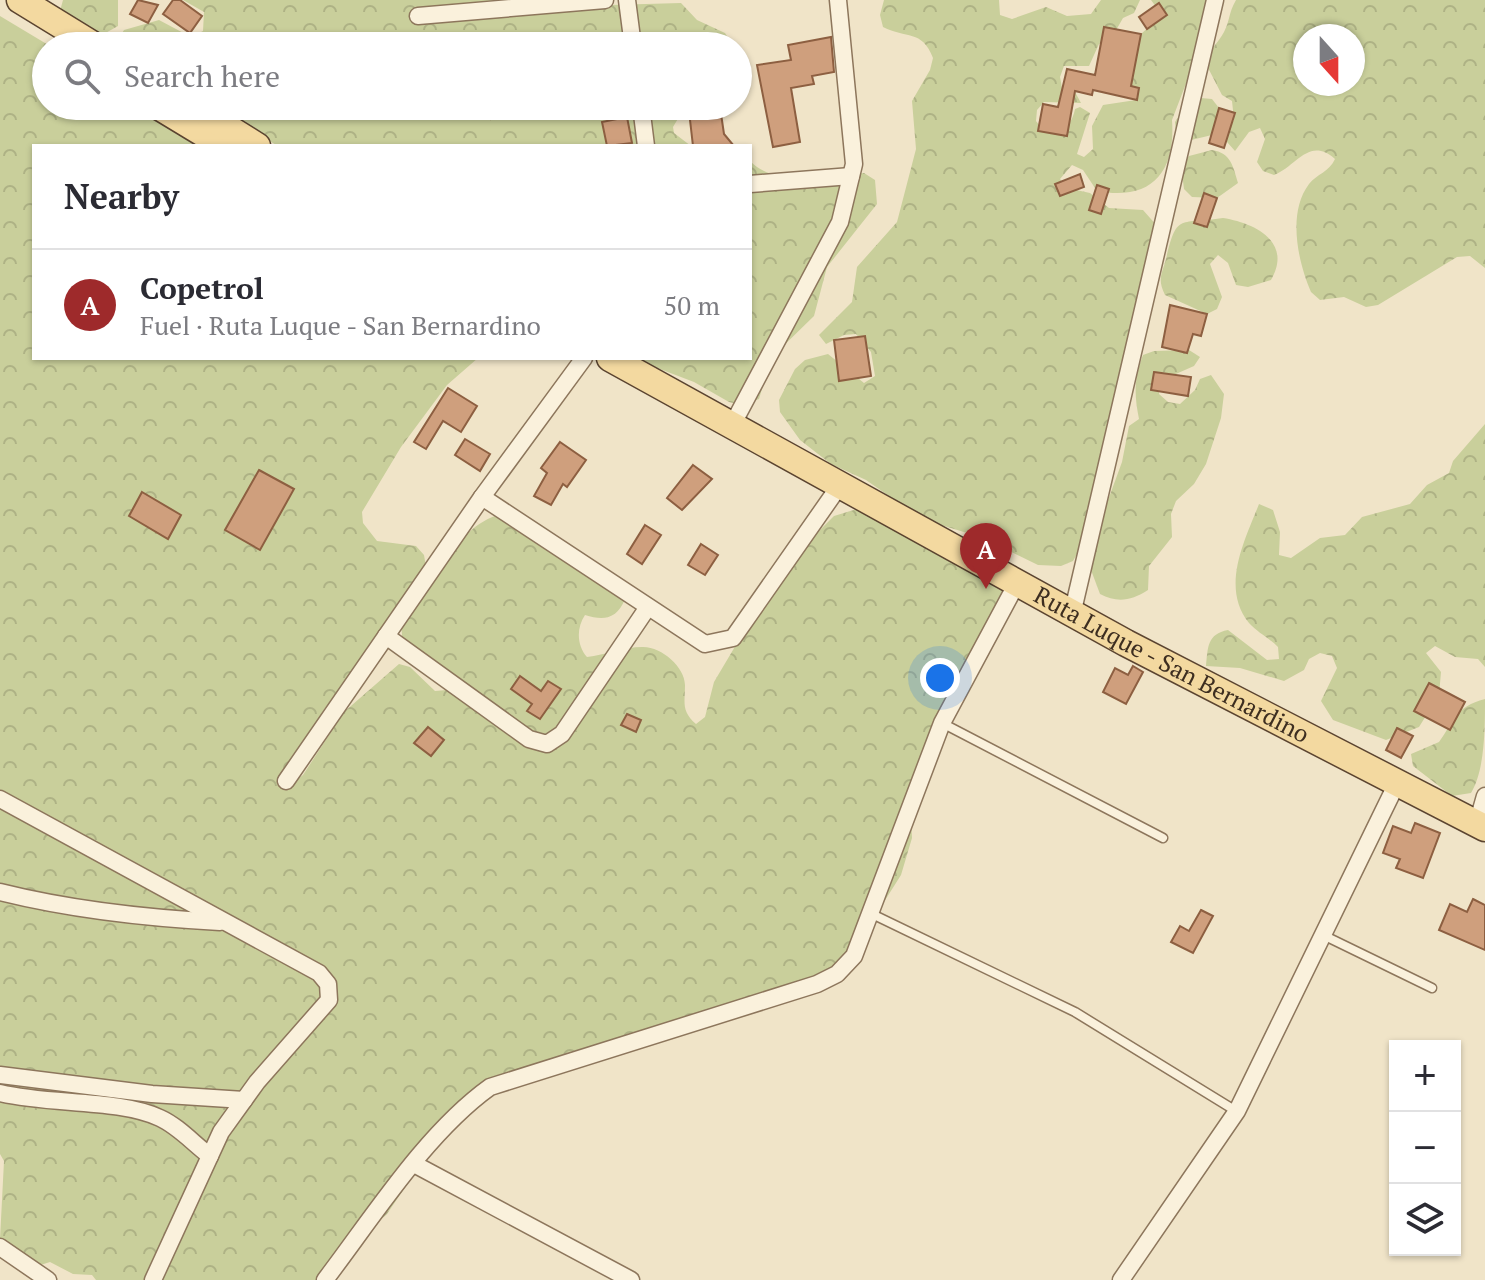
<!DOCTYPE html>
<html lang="en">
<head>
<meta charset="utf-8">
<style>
	:root { --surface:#fff; --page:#f7f7f7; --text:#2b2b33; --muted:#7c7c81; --line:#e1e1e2; --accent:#9e2a2b }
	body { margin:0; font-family:"PT Serif",serif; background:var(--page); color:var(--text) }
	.controls { position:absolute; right:24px; bottom:24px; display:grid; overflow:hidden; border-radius:0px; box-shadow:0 2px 6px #0004 }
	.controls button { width:72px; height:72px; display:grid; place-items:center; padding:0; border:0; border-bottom:2px solid var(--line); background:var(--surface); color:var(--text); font:40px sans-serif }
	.compass { position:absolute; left:1293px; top:24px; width:72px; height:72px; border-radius:50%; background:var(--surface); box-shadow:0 2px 6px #0004; rotate:159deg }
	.you { position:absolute; left:940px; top:678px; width:28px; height:28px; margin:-20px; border:6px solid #fff; border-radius:50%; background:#1a73e8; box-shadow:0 0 0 12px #1a73e833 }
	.badge { display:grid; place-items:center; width:52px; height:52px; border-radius:50%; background:var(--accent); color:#fff; font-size:26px; font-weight:700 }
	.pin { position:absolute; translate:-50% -66px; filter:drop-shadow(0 2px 4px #0008) }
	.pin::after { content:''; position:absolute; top:42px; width:28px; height:24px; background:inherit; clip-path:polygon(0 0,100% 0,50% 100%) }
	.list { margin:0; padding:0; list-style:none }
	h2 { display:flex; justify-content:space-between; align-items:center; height:104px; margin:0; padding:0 32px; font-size:34px }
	h2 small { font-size:26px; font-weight:400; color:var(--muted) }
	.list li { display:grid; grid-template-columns:52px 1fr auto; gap:24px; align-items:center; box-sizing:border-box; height:112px; padding:0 32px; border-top:2px solid var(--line) }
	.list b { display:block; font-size:30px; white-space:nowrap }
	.list p { margin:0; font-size:26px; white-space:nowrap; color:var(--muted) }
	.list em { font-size:26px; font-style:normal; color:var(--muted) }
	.icon { flex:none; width:44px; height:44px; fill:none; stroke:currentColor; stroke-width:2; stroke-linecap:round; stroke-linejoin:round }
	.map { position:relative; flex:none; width:1485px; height:1280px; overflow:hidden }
	.search { position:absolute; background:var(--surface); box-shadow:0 2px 6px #0004; left:32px; top:32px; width:720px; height:88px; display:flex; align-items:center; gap:20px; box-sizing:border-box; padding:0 28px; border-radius:44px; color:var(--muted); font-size:30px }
	.panel { position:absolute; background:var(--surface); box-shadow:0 2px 6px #0004; left:32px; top:144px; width:720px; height:216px; border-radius:0px }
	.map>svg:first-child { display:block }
	.forest { fill:url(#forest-crowns); fill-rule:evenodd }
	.building { fill:#cf9f7d; stroke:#8d5f41; stroke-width:2 }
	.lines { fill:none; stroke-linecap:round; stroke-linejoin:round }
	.lane-casing { stroke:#8d765c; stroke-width:11 }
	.street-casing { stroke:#8d765c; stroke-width:19 }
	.primary-casing { stroke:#5b4430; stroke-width:29 }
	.lane { stroke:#faf1dc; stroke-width:8 }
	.street { stroke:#faf1dc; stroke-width:16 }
	.primary { stroke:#f3d9a0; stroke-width:26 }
	.labels { text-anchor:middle; stroke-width:6; stroke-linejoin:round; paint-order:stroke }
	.street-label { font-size:24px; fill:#3d2e20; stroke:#f7eed8 }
</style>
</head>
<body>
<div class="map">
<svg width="1485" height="1280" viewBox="0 0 1485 1280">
	<defs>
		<pattern id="forest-crowns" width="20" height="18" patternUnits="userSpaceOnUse" patternTransform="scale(2)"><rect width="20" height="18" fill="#c9cf9b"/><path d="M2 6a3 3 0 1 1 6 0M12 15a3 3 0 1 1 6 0" fill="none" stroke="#aeb285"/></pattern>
	</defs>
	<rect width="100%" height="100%" fill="#f0e4c8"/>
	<g class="forest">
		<polygon points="63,0 118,0 118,26 102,35 60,11"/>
		<polygon points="183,0 605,0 610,5 681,3 697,20 725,33 733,46 114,46 124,30 159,20 191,37 203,31 204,12"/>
		<path d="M884,0h115l1,15 12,4 34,-12 21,9 24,-2 10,-14h39l-6,13 -11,5 -12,21 -12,5 -10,22h-25l-4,11 2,11 13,4 6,11 -37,-1 -7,8 -1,11 7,9c18,-1 28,-1 32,-21l5,-2 10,6 -13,41 7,3 9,-8 -1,-23 11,-21 33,-5 -9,-11 14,-55 21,-19 -11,-15h67l-46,120c4,54 -22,81 -75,71l-14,-21 -11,-5 -12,14 7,9 23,5 19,15 34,2 15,17 -73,313 -12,21 -12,5 -23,-1 -55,-27 -61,-19 -56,-39 -35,-16 -31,-24 -20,-28 -1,-12 16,-31 10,-9 23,-6 36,29 11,-7 -4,-24 -15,-18 -12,1 -18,9 -7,-9 33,-33 5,-35 40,-45 19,-73 -4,-48 18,-31 3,-12c-11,-29 -27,-19 -50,-31l-3,-12z"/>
		<path d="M1236,0h249v268l-15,-12 -13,1 -79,48 -12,2 -22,-10 -24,3 -9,-8c-13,-30 -24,-79 -2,-108 8,-10 20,-12 26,-25 -26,-23 -38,7 -61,16l-11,-4 -6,-9 8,-23 -5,-11 -11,4 -14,19 -8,-9v-11l7,-11 -2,-19 -10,-6 -17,-33c4,-12 13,-19 19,-30 6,-11 4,-18 12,-32zM1305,36h48v48h-48z"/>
		<path d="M0,16l50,30h-4v60h104l69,40h-185v212h444l-31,27 -46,62 -39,65 1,11 14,18 39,5 8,9 2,12 -53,82 -48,59 -38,65 7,9 9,-7 41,-63 55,-48 11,3 25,24 12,-1 -44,-43 -2,-24c25,-34 59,-102 102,-109l122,85c-8,20 -21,22 -40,16 -9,13 -8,31 2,42 18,-2 38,-10 55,-10 19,-1 43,20 43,38 0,18 -4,26 11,39l9,-7 9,-35 32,-54 55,-79 33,-33 23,-7 125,59 34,32 -11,22 -37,42 -58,139 2,35 -11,37 -43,68 -35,36 -256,74 -78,37 -60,62 -42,62 -37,33 -28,33h-226l-4,-5 -19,-1 -23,-12 -25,8 -25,-31 4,-78 -4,-7z"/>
		<polygon points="1201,98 1212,99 1219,108 1212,135 1187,141 1176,134 1175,122 1189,101"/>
		<polygon points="210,106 693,106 679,117 673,127 674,133 691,146 278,146"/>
		<path d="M1212,150c19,3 21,16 26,33l-21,15 -25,-1 -8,-8 -3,-24 8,-9z"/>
		<path d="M750,161c28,28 78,15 114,12l11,7 2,24 -50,63 -13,49 -43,42 -12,41 -17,6 -13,-3 -35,-20 -63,-24h119z"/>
		<path d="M1223,218c32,5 70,24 48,62l-23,7 -12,-2 -8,-22 -10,-8 -8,9 12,33 -5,12 -10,5 -42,-19c-8,-16 -3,-21 1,-36 11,-47 13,-34 57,-41z"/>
		<path d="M1189,350l11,7 -6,9 -34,15 -1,13 9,8 12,2 15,-14 5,-11 11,-4 13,19 -3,24 -15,46 -12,20 -18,17 -5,13 1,23 -23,29 -1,24c-17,11 -31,13 -48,4l-9,-24 5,-37 26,-71 7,-36 10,-7c-5,-25 -5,-40 4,-64l11,-4z"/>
		<path d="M1485,424v243l-7,-8 -23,-2 -20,-11 -9,7 15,19 -2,23 -20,32 -33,13 -53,-20 -12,-19 16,-33 -5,-12 -12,-3 -11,6 -5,11 -20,11 -44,-13 -34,-2c2,-19 1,-32 22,-36l39,30 12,-1 -1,-12c-9,-9 -21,-15 -29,-24 -29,-36 -4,-83 10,-119l14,6 7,22 -1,23 12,3 29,-20 25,-3 17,-18 48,-13 17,-19 22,-12 4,-12z"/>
		<path d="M1485,699c0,29 0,71 -14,94l-19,3 -39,-30 -2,-12 28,-12c16,-22 16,-35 46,-43z"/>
	</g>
	<g class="building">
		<polygon points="138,0 158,5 148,23 130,14"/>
		<polygon points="173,0 180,0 202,16 190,33 163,14"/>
		<polygon points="1159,3 1167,15 1147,29 1139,17"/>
		<polygon points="1104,27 1141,34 1131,86 1139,88 1137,100 1093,90 1092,95 1075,91 1067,136 1038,131 1043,104 1058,107 1067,69 1095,75"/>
		<polygon points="831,37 834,72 812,76 814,84 791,88 800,142 773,147 757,65 791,60 788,45"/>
		<polygon points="487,106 524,106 525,109 491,119"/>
		<polygon points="720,107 724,134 734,146 693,146 689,111"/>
		<polygon points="1219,108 1235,113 1224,148 1209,143"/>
		<polygon points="627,117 632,143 607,146 602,122"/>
		<polygon points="1080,174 1084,187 1060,196 1055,184"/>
		<polygon points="1097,185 1109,189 1101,214 1089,210"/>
		<polygon points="1204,193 1217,198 1207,227 1194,223"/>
		<polygon points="1170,305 1207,314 1201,336 1193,334 1187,353 1162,347"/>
		<polygon points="865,336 871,376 839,381 834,340"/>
		<polygon points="1154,372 1191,377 1188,396 1151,390"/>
		<polygon points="448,388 477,406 461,432 443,421 426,449 414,442"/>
		<polygon points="465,439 490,454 480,471 455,455"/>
		<polygon points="560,442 586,460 567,487 563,484 551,505 534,496 547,473 541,468"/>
		<polygon points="693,465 712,479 682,510 667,498"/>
		<polygon points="259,470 294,489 260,550 225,530"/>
		<polygon points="142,492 181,515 168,539 129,516"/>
		<polygon points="645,525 661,535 642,564 627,554"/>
		<polygon points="701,544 718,555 705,575 688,565"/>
		<polygon points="1133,666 1143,672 1126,704 1103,692 1115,668 1128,675"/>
		<polygon points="520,676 541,691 548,681 561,689 540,719 527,711 532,704 511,689"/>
		<polygon points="1429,683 1465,702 1450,730 1414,711"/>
		<polygon points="627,714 641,720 636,732 621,725"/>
		<polygon points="428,727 444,740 431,756 414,743"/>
		<polygon points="1397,728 1413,736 1401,758 1386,750"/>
		<polygon points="1415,823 1440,833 1423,878 1396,868 1400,859 1383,853 1393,826 1411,833"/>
		<polygon points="1473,899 1485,905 1485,950 1439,930 1450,904 1467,912"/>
		<polygon points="1201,910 1213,916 1193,953 1171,942 1180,926 1189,931"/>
	</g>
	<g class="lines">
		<g class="lane-casing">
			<g id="lane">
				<polyline points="942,723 1163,838"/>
				<polyline points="872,914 1075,1012 1236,1111"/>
				<polyline points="1325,936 1432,988"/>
			</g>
		</g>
		<g class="street-casing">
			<g id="street">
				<polyline points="627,0 633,46"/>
				<polyline points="418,16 605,0"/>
				<polyline points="641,106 646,146"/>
				<polyline points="750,184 851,176"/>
				<polyline points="728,423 736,418 840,222 854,164 838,0"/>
				<polyline points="482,497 705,644 733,638 840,485"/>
				<polyline points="1059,604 1074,606 1215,0"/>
				<polyline points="386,636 529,739 547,744 562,734 648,607"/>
				<polyline points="286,781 482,497 584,358"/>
				<polyline points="0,799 319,973 328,984 329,1000 257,1082 221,1132 153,1280"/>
				<polyline points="1477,824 1485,796"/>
				<path d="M0,892c72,18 146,26 220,30"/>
				<polyline points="0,1075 152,1094 244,1100"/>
				<path d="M0,1093c49,12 119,6 160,25 18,8 34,26 50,38"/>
				<polyline points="414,1164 631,1280"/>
				<polyline points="0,1247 48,1280"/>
				<path d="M325,1280c48,-63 101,-147 165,-193l327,-103 20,-10 17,-18 88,-233 75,-140"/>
				<polyline points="1121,1280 1237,1111 1397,783"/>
			</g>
		</g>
		<g class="primary-casing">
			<g id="primary">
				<polyline points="20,0 95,46"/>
				<polyline points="158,106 224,146"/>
				<polyline points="209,116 257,146"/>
				<path id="s1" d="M610,358l516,285 359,185"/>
			</g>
		</g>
		<use href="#lane" class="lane"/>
		<use href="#street" class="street"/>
		<use href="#primary" class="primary"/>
	</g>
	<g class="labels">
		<g class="street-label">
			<text dy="8" stroke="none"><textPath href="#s1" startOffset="640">Ruta Luque - San Bernardino</textPath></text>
		</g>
	</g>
</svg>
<div class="controls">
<button>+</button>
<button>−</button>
<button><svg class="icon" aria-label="layers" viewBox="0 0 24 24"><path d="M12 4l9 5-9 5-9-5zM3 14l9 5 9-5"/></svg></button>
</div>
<svg class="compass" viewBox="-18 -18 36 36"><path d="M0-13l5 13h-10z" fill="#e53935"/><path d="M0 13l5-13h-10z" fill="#7c7c81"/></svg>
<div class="you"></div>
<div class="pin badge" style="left:986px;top:589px">A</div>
<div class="search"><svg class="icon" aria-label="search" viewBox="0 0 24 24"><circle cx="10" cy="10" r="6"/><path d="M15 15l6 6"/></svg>Search here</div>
<section class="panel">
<h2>Nearby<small></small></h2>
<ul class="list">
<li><span class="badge">A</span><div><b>Copetrol</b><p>Fuel · Ruta Luque - San Bernardino</p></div><em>50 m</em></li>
</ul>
</section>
</div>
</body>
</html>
